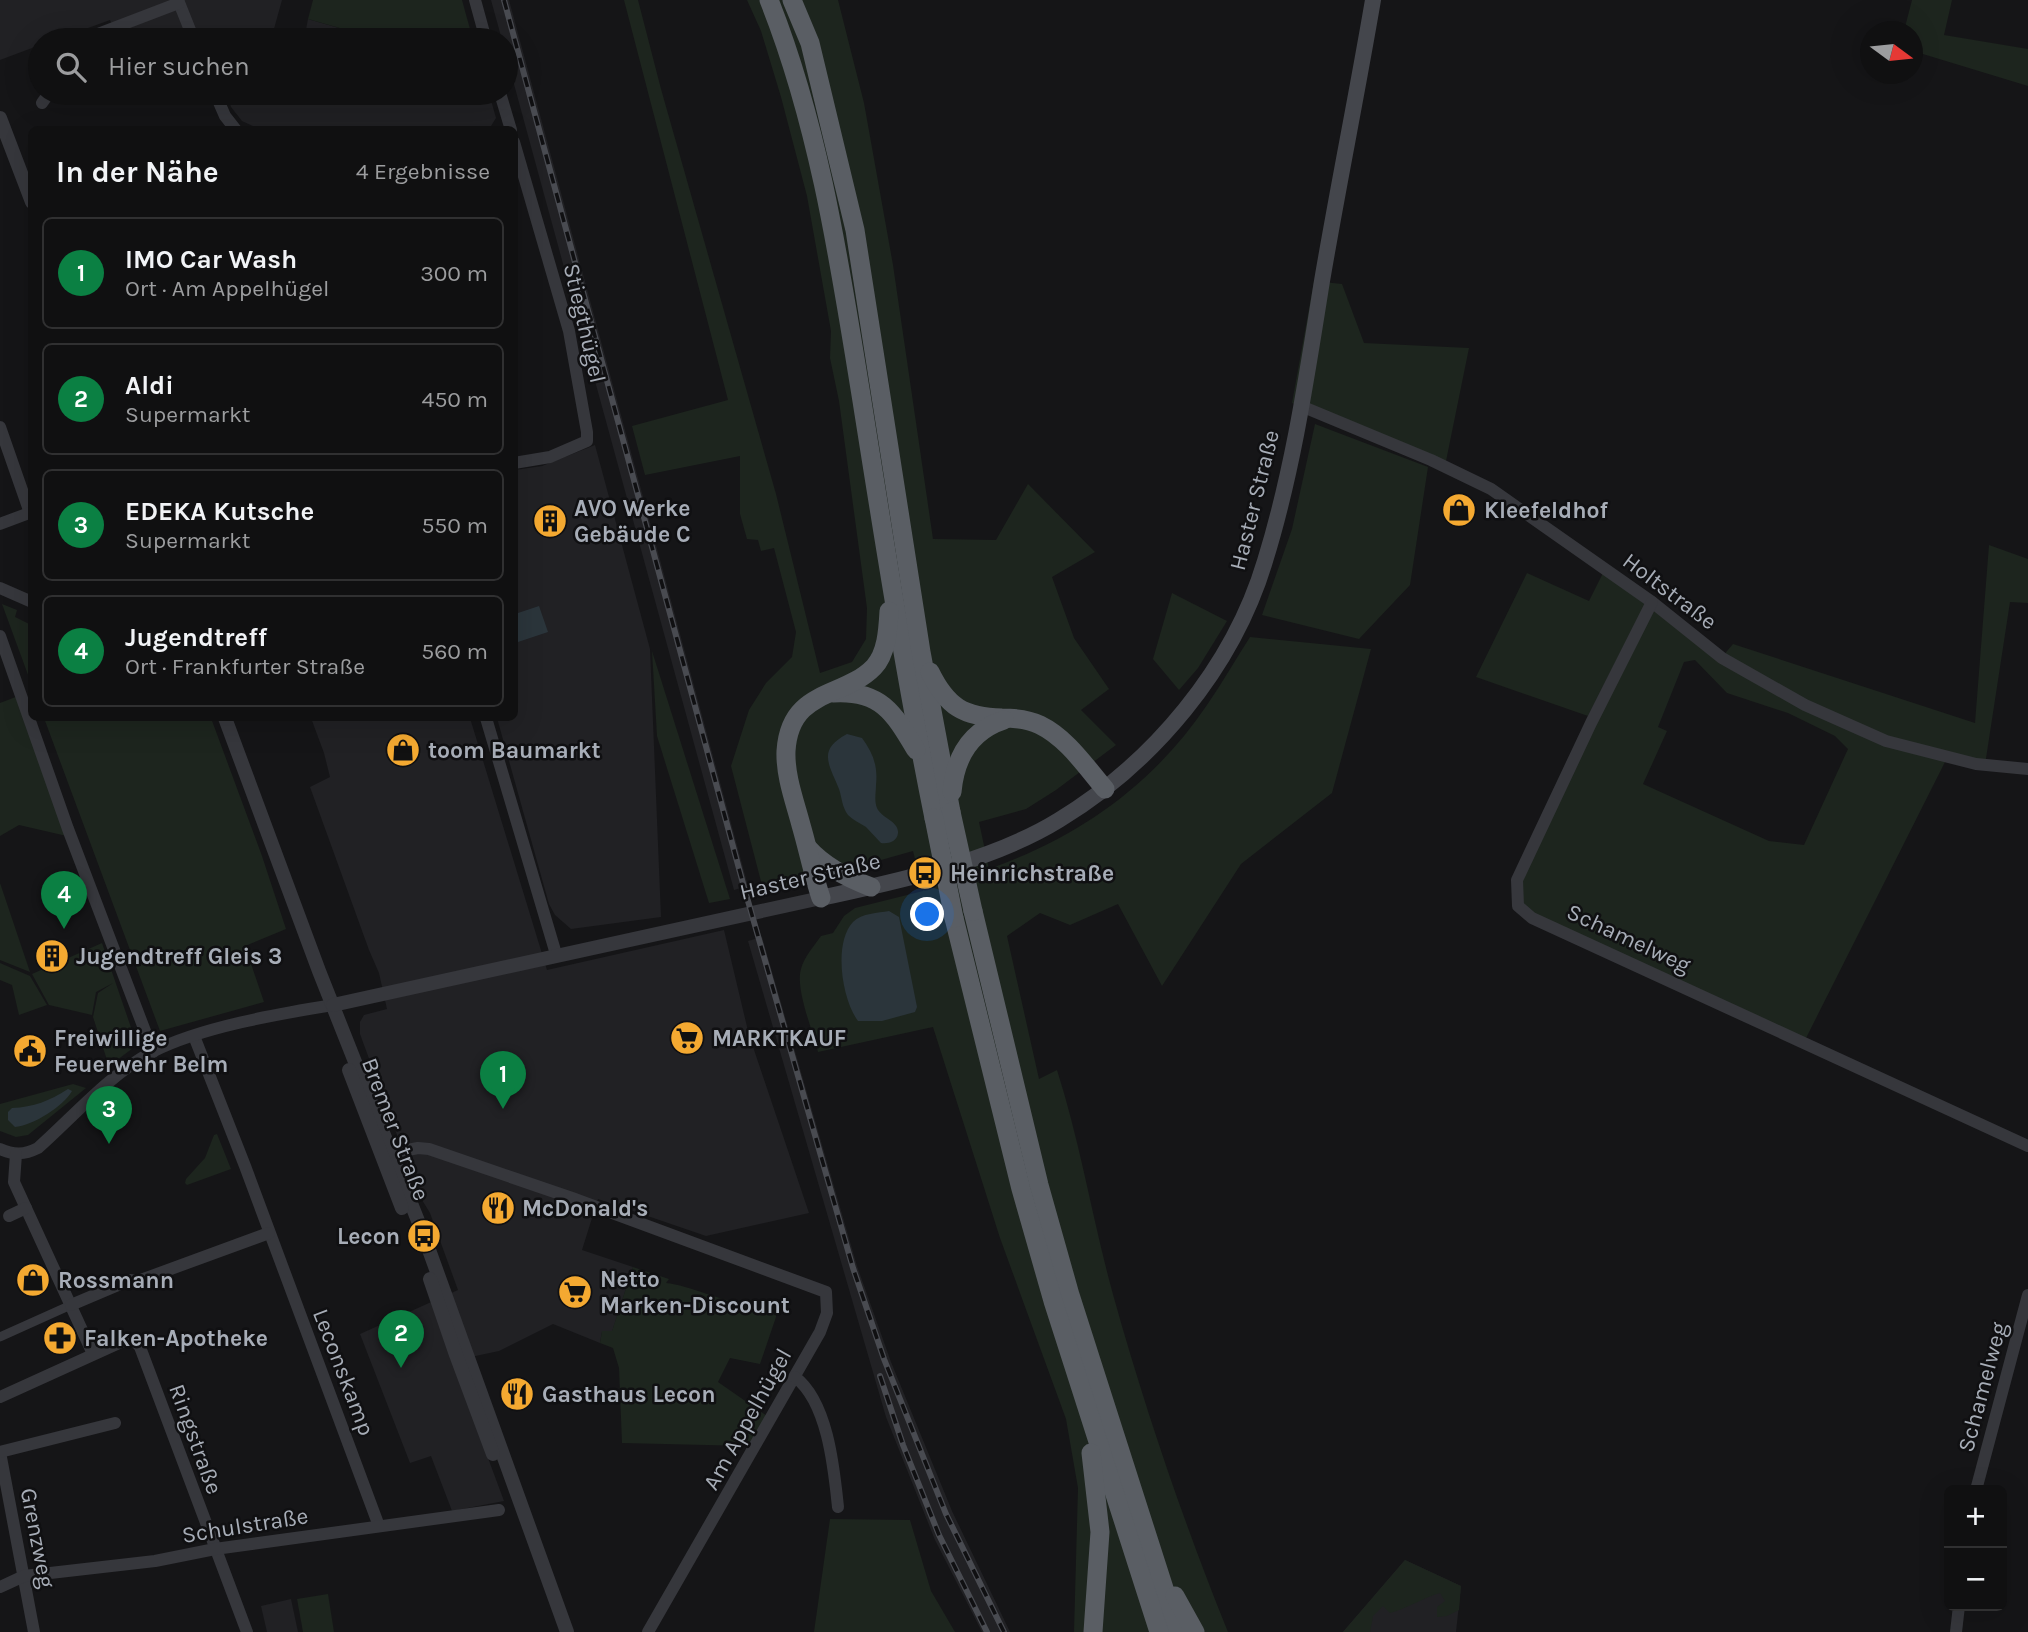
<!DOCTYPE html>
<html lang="de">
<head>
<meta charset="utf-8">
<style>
	:root { --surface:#101011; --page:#1e1e1f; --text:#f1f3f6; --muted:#9c9d9f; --line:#303031; --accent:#0b8043 }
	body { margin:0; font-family:Karla,sans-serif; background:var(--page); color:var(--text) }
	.controls { position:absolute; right:21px; bottom:21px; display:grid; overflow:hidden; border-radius:10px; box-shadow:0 7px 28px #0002 }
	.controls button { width:63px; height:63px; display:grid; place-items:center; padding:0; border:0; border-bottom:2px solid var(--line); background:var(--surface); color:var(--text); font:35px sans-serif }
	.compass { position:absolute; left:1860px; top:21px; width:63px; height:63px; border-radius:50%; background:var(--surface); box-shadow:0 7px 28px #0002; rotate:105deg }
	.you { position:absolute; left:928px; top:915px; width:24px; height:24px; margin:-18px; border:5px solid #fff; border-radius:50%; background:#1a73e8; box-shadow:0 0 0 10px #1a73e833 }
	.badge { display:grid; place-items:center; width:46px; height:46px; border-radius:50%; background:var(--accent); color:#fff; font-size:23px; font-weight:700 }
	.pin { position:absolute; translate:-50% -58px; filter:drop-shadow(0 2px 4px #0008) }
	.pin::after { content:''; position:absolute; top:37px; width:24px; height:21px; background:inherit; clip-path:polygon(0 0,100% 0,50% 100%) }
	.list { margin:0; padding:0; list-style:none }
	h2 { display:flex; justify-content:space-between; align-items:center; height:91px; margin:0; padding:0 28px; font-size:30px }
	h2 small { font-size:23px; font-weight:400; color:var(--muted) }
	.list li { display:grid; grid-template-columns:46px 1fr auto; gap:21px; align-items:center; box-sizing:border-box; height:112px; margin:0 14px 14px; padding:0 14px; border:2px solid var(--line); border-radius:10px }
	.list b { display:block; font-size:26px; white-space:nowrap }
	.list p { margin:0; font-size:23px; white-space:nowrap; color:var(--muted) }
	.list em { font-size:23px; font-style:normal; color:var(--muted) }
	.icon { flex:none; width:38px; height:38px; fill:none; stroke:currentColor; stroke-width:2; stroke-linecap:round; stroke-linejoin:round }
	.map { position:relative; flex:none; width:2028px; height:1632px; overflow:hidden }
	.search { position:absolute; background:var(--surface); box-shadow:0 7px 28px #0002; left:28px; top:28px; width:490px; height:77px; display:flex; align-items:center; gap:18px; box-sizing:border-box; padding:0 24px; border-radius:38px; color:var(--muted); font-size:26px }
	.panel { position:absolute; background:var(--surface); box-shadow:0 7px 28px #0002; left:28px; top:126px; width:490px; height:595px; border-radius:10px }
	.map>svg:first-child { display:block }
	.built { fill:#212124 }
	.green { fill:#1d251e; fill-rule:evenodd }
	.water { fill:#2b353b }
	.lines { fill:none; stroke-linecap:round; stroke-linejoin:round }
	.pedestrian { stroke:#36373c; stroke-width:9 }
	.minor { stroke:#36373c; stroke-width:12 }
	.tertiary { stroke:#36373c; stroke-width:14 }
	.secondary { stroke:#44464c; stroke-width:16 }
	.trunk { stroke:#5a5e64; stroke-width:19 }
	.rail-casing { stroke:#494b51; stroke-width:6 }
	.rail { stroke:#101012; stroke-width:3.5; stroke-dasharray:10; stroke-linecap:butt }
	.trunk-bridge { stroke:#5a5e64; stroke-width:19 }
	.labels { text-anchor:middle; stroke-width:5; stroke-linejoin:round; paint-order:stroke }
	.street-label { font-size:23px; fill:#a7adb7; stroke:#101012 }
	.poi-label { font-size:23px; font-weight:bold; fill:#a7adb7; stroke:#101012; text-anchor:start }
</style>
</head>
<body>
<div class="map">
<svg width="2028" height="1632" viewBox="0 0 2028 1632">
	<rect width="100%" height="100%" fill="#151517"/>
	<g class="built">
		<polygon points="0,0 282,0 272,36 267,35 265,40 118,40 110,20 55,40 40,40 40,45 0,60"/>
		<polygon points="491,0 509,0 748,886 744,887 734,890 506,55 506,40 502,40"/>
		<polygon points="308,19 380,40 304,40"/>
		<polygon points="226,93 489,93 496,118 491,126 481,130 259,129 242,121 231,107"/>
		<polygon points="595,445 650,649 661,917 571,929 555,915 549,904 497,718 514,718 515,470 542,466"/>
		<polygon points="311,718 470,718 547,970 724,930 749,1035 809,1213 706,1236 598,1199 582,1250 633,1267 612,1332 602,1332 600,1343 553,1324 499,1351 452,1361 504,1501 452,1511 431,1456 410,1463 360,1334 458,1290 430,1213 419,1195 360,1034 360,1022 364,1015 387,1009 379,973 369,950 310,787 330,777 324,753"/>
		<polygon points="762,937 857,1266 891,1362 952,1511 1010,1632 982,1632 935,1540 886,1417 748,941"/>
		<polygon points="1405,1560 1461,1586 1456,1632 1343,1632"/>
		<polygon points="291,1599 298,1632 267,1632 261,1606"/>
	</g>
	<g class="green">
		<polygon points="313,0 462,0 473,40 382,40 308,19"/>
		<path d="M624,0h14l23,89 115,405 44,179 32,-11 14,-23 1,-31 -28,-207 -9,-43 1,-27 -24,-135 -26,-99 -20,-66 -14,-31h91l26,103 29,162 40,274 63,1 32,-56 67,68 -43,25 22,61 35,51 -28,21 35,35 -60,45 -30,19 -47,13 10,47c90,-32 164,-84 218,-164 15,-22 29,-46 43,-68l121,12 -39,144 -91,71 -79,122 -44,-82 -48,21 -30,-12 -33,23 32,143 18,-9c24,75 36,153 57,228 32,114 70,225 114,334h-154l4,-144 -12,-69 -66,-181 -67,-211 -115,25c-5,-21 -23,-63 -17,-83 3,-12 13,-23 20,-33l12,-3 11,-17 11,-8 68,-17 -10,-40 -149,42 -33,-127 18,-56 17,-27 26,-26 4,-25 -22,-84 -13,3 -3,-11 -11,-1 -7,-25v-58l-95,19 -13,-49 96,-26z"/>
		<polygon points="1912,0 1952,0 1944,35 2028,49 2028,86 1913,51 1912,32 1904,31"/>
		<polygon points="1314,281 1342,284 1364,343 1469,348 1445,466 1292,403"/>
		<polygon points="1315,424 1428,467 1410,585 1359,639 1262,615 1292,529"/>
		<path d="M1989,545l39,14v44l-18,-1 -25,163 -38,-7 -143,284 -286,-136 -1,-26 135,-278 70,55 11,-13 242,79zM1695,660l32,33 61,20 47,23 13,13 -44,96 -35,-4 -126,-57 24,-53 -9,-4 26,-65z"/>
		<polygon points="1527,573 1589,601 1603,573 1645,604 1588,716 1476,677"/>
		<polygon points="1172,593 1227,621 1198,668 1179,690 1153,659"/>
		<polygon points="2,604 17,610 15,617 31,625 31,683"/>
		<polygon points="652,651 730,899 709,903 657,736"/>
		<polygon points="21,695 71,837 19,825 0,836 0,703"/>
		<polygon points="44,718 211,718 262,856 286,929 245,946 264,1002 160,1031"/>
		<polygon points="0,883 30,972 0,960"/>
		<polygon points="102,943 137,1045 109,1066 93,1017 98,993 113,983 96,992 92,1015 49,1005 32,974"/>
		<polygon points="0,963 30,976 47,1005 19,1015 12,985 0,980"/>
		<polygon points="73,1084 86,1088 28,1135 16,1137 0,1131 0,1104"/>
		<polygon points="217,1134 231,1169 187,1185 185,1183 186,1179 205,1158 214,1135"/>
		<path d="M633,1267l36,12 -3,4c26,2 71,27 94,19l16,7v8l-16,47 -30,-6 -12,24 49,34 -19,30 -126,-3 -3,-75 -6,-20 -13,-5 2,-12h10z"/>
		<polygon points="830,1519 910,1520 931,1591 955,1632 814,1632"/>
		<path d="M1405,1560l56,26 -2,24 -12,6 -10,1v-10l8,-6 -5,-8c-17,5 -32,15 -50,20l-7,-7 -10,10 -3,16h-27z"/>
		<polygon points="328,1594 334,1632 303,1632 297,1599"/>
	</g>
	<g class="water">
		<polygon points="539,606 548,632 515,643 515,614"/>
		<path d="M847,734l15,4c11,15 16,28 14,47 0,7 -2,16 1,23 4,10 22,13 21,25 -1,9 -10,11 -17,10 -5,-5 -10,-11 -15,-16 -6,-4 -13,-7 -18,-12 -6,-8 -6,-17 -9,-26 -10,-25 -22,-39 8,-55z"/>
		<path d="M889,911l10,6 18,90 -2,5 -33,9h-24c-16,-21 -25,-78 -5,-99 9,-9 25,-9 36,-11z"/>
		<path d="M68,1089l4,2c-8,15 -40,35 -57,36l-7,-7v-8l4,-4c22,-1 37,-7 56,-19z"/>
	</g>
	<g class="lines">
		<polyline class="pedestrian" points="0,1337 71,1305"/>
		<g class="minor">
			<polyline points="178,0 194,40"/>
			<polyline points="475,0 486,40"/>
			<polyline points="82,40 179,3"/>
			<polyline points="215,93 225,116 236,130"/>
			<polyline points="500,93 511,130"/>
			<polyline points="42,103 49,93"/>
			<polyline points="514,142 569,331 587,432 587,441 550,457 514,463"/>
			<polyline points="1301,406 1431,460 1491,489 1652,602 1722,658 1805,705 1886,741 1976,764 2028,769"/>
			<polyline points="0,427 30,513"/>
			<polyline points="0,524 32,512"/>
			<polyline points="0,588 32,602"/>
			<polyline points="1652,602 1591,723 1517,880 1518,906 1532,918 2028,1146"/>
			<polyline points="0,636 68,829 153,1052"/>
			<polyline points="486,718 556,954"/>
			<polyline points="194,1036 245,1166 379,1526"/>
			<path d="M0,1149c14,6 24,6 38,-1 36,-32 71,-73 114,-96 49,-25 126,-38 181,-47"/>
			<polyline points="392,1153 418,1148 429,1149 572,1198 826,1292 827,1313 820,1332 648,1632"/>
			<polyline points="16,1154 14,1182 93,1354"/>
			<polyline points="9,1216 26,1208"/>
			<polyline points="71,1305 130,1280 138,1281 269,1233"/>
			<path d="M795,1377c33,25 39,92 43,130"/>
			<polyline points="0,1397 119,1343 126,1340 135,1341 140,1347 247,1632"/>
			<polyline points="0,1452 34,1632"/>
			<polyline points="0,1452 115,1423"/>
			<polyline points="1976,1490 2028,1295"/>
			<polyline points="0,1587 24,1576 155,1561 215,1549 499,1510"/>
			<polyline points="1956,1632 1959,1606"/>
		</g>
		<g class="tertiary">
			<polyline points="0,118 32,202"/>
			<polyline points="225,718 319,971 424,1236 567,1632"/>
			<polyline points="333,1005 821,898"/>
			<polyline points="349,1070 402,1208"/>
			<polyline points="430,1279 455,1352 493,1454"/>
		</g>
		<path class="secondary" d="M821,898c77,-17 170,-36 238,-78 94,-57 174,-152 206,-259 28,-90 42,-186 57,-280 16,-94 35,-187 51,-281"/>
		<g class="trunk">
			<path d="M769,0c51,128 71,266 93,401 22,139 44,279 72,417"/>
			<polyline points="792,0 810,43 855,230 921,652 951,812"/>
			<path d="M930,672c17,35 34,45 72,46 13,0 26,1 38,7 27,13 46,42 65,64"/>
			<path d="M833,693c48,-3 61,20 83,57"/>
			<path d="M952,792c3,-34 18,-61 52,-72"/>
			<path d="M808,848c17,19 39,30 63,39"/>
			<path d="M821,898c-8,-24 -13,-49 -20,-73 -6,-23 -16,-49 -15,-74 4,-63 57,-52 88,-84 13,-14 14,-38 15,-56"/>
			<polyline points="973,911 1039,1185 1070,1295 1178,1632"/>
			<polyline points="954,918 1021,1189 1053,1301 1159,1632"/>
			<polyline points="1091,1453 1100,1532 1093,1632"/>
			<polyline points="1175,1596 1195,1632"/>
		</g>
		<g class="rail-casing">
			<g id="rail">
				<polyline points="504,0 744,887 853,1268 884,1359 946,1514 1004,1632"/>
				<polyline points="880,1376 903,1445 939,1535 987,1632"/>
			</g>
		</g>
		<use href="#rail" class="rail"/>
		<g class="trunk-bridge">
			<polyline points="951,812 973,911"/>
			<polyline points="934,818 954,918"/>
		</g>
	</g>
	<defs>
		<g id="shop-disc" transform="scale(1.75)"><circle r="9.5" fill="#f4a931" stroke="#101012"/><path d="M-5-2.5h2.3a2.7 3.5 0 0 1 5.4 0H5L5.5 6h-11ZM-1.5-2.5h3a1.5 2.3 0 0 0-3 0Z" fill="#111"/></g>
		<g id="building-disc" transform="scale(1.75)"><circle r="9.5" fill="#f4a931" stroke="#101012"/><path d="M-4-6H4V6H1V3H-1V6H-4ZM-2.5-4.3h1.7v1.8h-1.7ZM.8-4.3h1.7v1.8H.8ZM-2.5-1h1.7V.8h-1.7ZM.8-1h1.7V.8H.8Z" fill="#111"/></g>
		<g id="bus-disc" transform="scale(1.75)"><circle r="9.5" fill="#f4a931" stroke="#101012"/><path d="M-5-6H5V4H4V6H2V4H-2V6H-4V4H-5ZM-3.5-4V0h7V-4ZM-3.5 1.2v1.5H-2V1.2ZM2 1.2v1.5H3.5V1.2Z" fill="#111"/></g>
		<g id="supermarket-disc" transform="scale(1.75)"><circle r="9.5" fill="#f4a931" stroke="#101012"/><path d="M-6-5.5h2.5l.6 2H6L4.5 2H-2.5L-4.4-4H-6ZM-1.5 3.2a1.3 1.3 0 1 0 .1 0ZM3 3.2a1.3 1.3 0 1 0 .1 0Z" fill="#111"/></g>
		<g id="civic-disc" transform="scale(1.75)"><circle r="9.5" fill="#f4a931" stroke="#101012"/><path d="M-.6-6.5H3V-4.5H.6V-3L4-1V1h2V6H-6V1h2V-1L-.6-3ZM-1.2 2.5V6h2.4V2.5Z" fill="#111"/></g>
		<g id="restaurant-disc" transform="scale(1.75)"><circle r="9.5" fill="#f4a931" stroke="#101012"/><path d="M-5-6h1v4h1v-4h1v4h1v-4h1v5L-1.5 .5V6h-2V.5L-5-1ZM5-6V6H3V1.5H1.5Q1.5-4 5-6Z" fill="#111"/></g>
		<g id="pharmacy-disc" transform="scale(1.75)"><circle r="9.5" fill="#f4a931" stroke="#101012"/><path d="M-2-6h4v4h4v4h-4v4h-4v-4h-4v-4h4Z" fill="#111"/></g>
	</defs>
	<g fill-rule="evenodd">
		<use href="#shop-disc" x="1459" y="510"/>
		<use href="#building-disc" x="550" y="521"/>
		<use href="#shop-disc" x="403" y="750"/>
		<use href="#bus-disc" x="925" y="873"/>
		<use href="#building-disc" x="52" y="956"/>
		<use href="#supermarket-disc" x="687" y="1038"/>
		<use href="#civic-disc" x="30" y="1051"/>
		<use href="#restaurant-disc" x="498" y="1208"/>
		<use href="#bus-disc" x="424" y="1236"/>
		<use href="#shop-disc" x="33" y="1280"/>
		<use href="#supermarket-disc" x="575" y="1292"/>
		<use href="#pharmacy-disc" x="60" y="1338"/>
		<use href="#restaurant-disc" x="517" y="1394"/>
	</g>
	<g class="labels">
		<g class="street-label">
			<text transform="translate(585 323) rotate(77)" y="8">Stiegthügel</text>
			<text transform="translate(1254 500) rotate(-76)" y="8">Haster Straße</text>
			<text transform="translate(1670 591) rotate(37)" y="8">Holtstraße</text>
			<text transform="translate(810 876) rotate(-13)" y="8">Haster Straße</text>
			<text transform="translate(1629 938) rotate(25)" y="8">Schamelweg</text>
			<text transform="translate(396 1129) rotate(69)" y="8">Bremer Straße</text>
			<text transform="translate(344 1372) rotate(69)" y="8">Leconskamp</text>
			<text transform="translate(1982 1387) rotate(-75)" y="8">Schamelweg</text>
			<text transform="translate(747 1419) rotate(-61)" y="8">Am Appelhügel</text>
			<text transform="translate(196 1439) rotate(70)" y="8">Ringstraße</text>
			<text transform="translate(245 1525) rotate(-9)" y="8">Schulstraße</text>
			<text transform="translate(38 1538) rotate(79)" y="8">Grenzweg</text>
		</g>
		<g class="poi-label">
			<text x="574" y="516">AVO Werke<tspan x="574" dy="26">Gebäude C</tspan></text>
			<text x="1484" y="518">Kleefeldhof</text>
			<text x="428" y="758">toom Baumarkt</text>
			<text x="950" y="881">Heinrichstraße</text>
			<text x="76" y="964">Jugendtreff Gleis 3</text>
			<text x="54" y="1046">Freiwillige<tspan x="54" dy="26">Feuerwehr Belm</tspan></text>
			<text x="712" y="1046">MARKTKAUF</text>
			<text x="522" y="1216">McDonald's</text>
			<text x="400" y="1244" text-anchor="end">Lecon</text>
			<text x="600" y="1287">Netto<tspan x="600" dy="26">Marken-Discount</tspan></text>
			<text x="58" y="1288">Rossmann</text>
			<text x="84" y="1346">Falken-Apotheke</text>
			<text x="542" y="1402">Gasthaus Lecon</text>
		</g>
	</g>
</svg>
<div class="controls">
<button>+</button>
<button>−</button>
</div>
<svg class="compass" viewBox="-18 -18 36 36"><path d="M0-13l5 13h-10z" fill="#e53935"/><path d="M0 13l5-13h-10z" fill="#9c9d9f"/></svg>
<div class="you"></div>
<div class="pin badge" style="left:503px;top:1109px">1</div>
<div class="pin badge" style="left:401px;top:1368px">2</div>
<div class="pin badge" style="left:109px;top:1144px">3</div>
<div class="pin badge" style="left:64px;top:929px">4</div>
<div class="search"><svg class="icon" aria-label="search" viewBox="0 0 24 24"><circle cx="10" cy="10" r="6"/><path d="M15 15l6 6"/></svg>Hier suchen</div>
<section class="panel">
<h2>In der Nähe<small>4 Ergebnisse</small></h2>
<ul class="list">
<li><span class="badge">1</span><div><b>IMO Car Wash</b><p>Ort · Am Appelhügel</p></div><em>300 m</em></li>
<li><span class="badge">2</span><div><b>Aldi</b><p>Supermarkt</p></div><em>450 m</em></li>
<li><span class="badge">3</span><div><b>EDEKA Kutsche</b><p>Supermarkt</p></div><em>550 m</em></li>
<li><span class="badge">4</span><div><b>Jugendtreff</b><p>Ort · Frankfurter Straße</p></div><em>560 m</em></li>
</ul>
</section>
</div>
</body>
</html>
